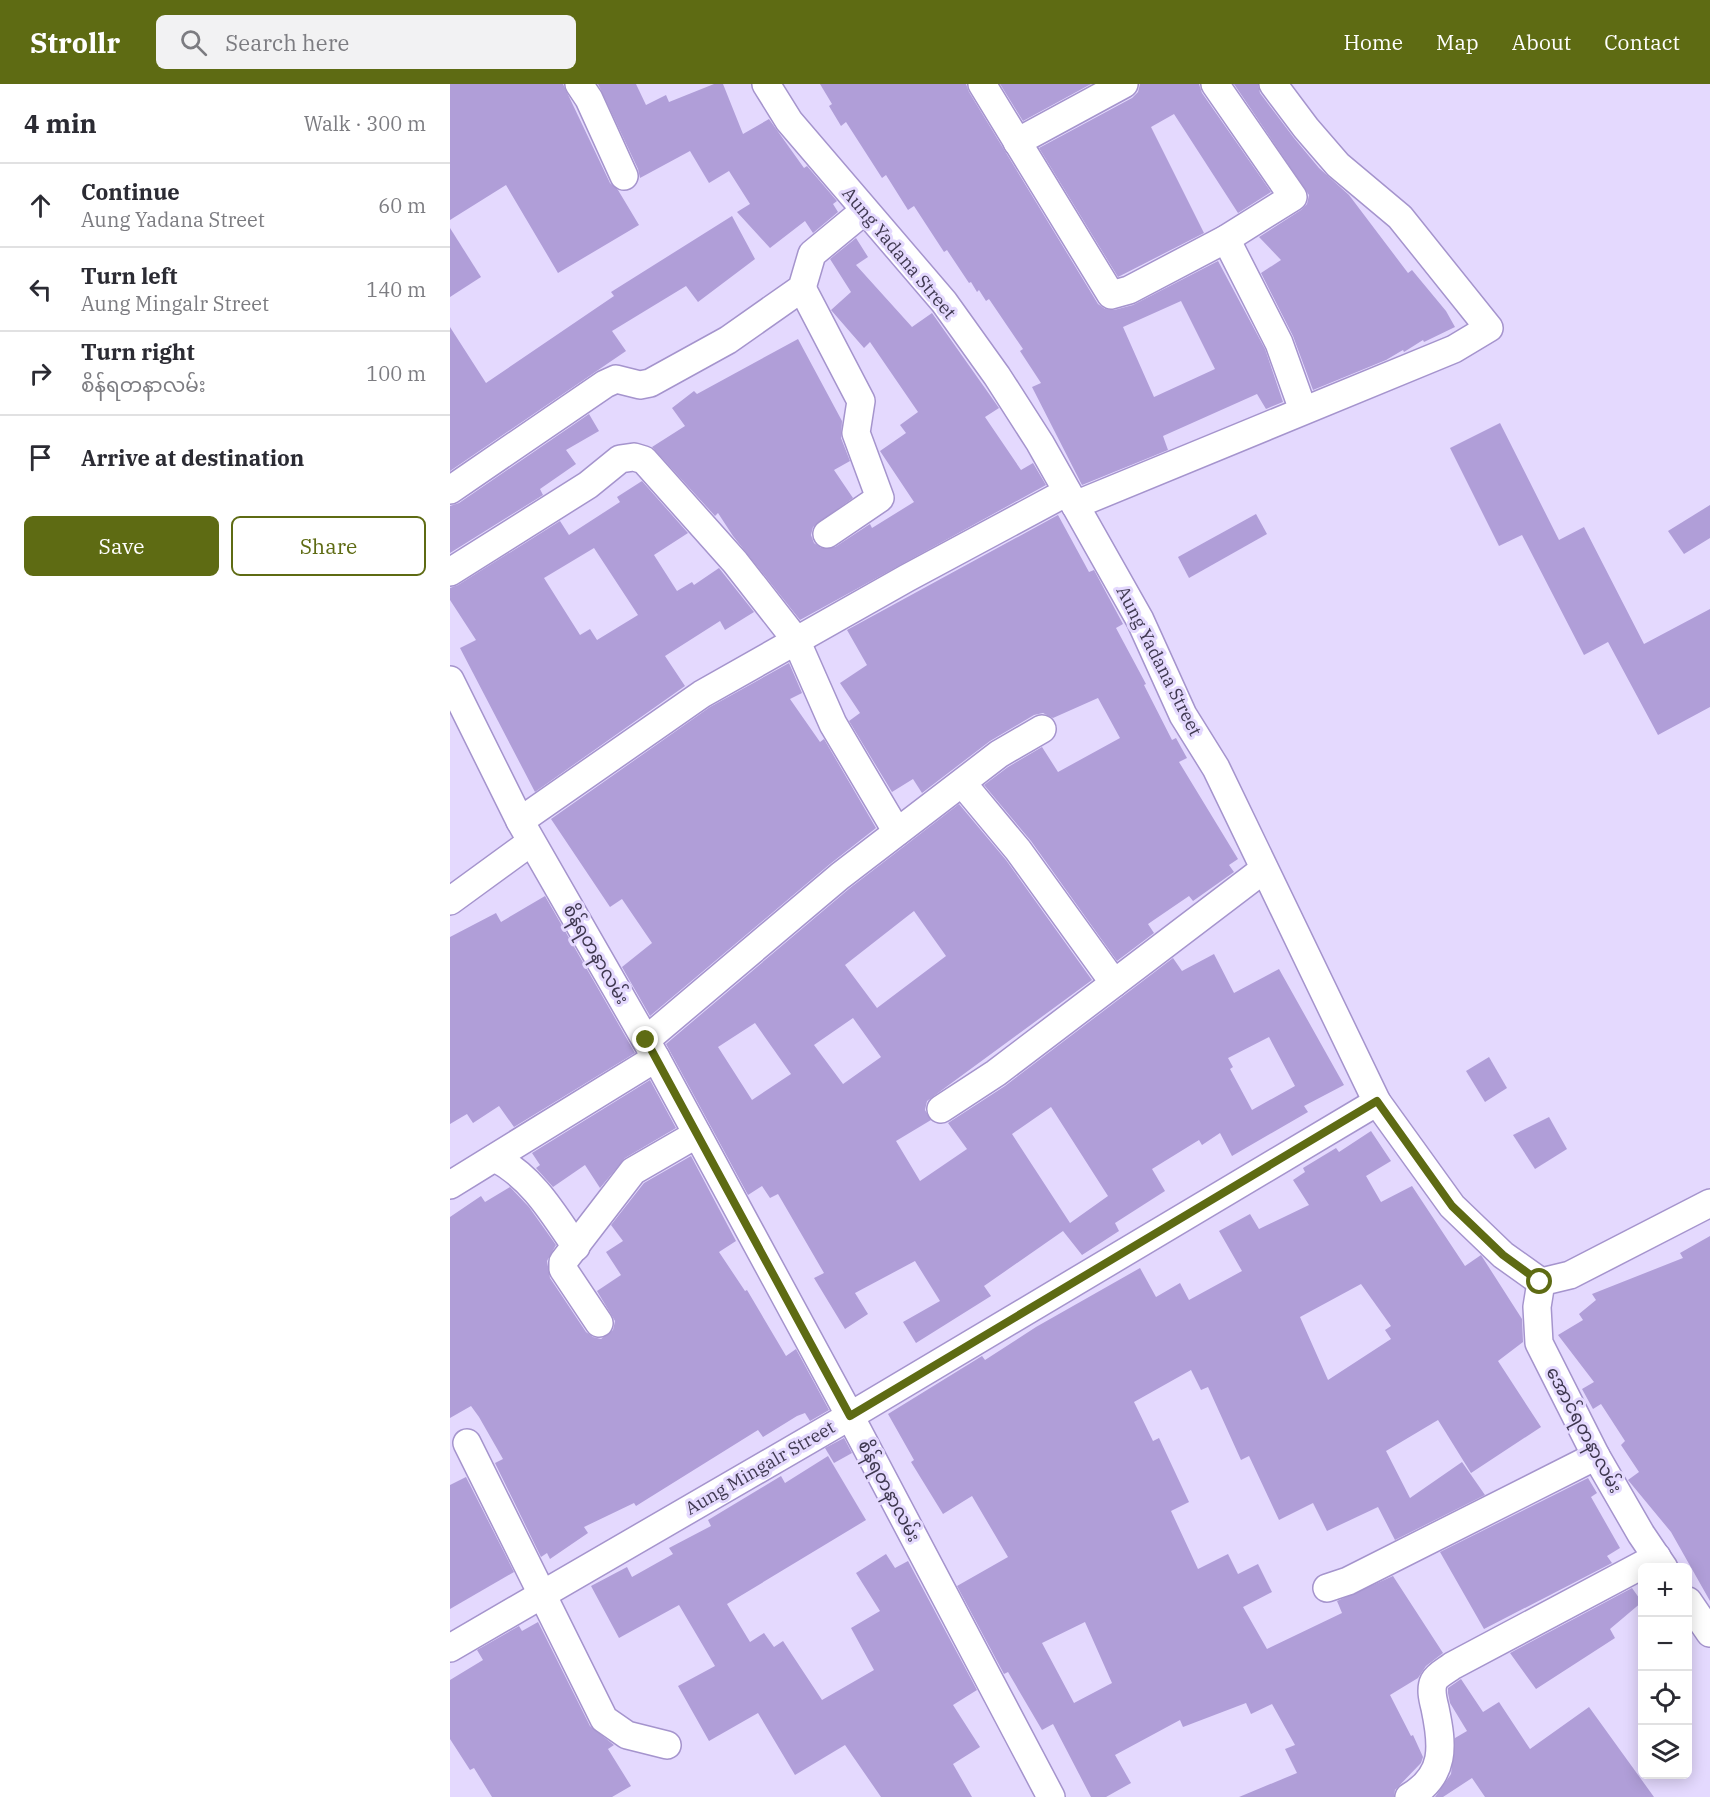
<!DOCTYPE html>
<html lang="en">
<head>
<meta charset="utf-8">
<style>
	:root { --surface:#fff; --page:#f2f2f3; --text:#2b2b33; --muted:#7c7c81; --line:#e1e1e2; --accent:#5e6b13 }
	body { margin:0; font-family:"IBM Plex Serif","Noto Sans Myanmar",serif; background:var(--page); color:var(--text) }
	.controls { position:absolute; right:18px; bottom:18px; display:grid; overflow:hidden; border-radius:9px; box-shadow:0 3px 15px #0003 }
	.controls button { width:54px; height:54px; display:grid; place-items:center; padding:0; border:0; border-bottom:2px solid var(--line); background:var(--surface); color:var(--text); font:30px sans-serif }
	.stop { position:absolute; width:18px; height:18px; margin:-14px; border:4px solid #5e6b13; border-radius:50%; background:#fff }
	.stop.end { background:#5e6b13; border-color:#fff; box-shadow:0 2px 6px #0008 }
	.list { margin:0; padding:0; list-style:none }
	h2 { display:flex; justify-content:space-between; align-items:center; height:78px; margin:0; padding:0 24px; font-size:26px }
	h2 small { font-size:20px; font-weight:400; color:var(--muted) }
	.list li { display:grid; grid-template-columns:39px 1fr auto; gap:18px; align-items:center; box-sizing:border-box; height:84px; padding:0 24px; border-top:2px solid var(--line) }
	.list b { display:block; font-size:22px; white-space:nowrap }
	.list p { margin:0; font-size:20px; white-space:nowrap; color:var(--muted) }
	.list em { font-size:20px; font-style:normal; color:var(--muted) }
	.actions { display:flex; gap:12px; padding:18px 24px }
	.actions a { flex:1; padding:14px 0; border:2px solid var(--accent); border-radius:9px; text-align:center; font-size:21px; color:var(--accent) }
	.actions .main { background:var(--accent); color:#fff }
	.icon { flex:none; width:33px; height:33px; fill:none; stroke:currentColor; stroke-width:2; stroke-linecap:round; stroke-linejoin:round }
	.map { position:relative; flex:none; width:1260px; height:1713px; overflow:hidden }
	header { display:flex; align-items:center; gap:36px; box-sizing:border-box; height:84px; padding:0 30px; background:var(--accent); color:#fff }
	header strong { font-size:28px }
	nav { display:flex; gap:33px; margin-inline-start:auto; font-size:21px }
	.search { width:420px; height:54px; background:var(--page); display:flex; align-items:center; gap:15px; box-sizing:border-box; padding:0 21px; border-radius:9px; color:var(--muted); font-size:22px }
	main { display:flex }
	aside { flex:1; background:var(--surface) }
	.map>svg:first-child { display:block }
	.building { fill:#b09ed8; fill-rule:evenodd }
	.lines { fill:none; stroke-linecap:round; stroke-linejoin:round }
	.street-casing { stroke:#a594cd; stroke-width:30 }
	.street { stroke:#fff; stroke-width:27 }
	.route { stroke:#5e6b13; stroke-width:8 }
	.labels { text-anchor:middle; stroke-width:6; stroke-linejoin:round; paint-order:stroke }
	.street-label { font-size:18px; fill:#3f3850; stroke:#e4d9fe }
</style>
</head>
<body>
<header>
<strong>Strollr</strong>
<div class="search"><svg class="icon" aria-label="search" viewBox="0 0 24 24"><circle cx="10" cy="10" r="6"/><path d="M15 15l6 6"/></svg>Search here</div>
<nav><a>Home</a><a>Map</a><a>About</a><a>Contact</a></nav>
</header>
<main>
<aside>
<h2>4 min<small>Walk · 300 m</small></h2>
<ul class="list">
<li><svg class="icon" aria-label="ahead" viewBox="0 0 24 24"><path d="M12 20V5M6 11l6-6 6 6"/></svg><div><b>Continue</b><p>Aung Yadana Street</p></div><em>60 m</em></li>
<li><svg class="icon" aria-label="left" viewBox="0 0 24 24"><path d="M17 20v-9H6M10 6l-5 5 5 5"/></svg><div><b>Turn left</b><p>Aung Mingalr Street</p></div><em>140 m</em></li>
<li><svg class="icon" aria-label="right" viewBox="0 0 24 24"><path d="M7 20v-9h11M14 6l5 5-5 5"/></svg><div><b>Turn right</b><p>စိန်ရတနာလမ်း</p></div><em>100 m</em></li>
<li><svg class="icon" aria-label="arrive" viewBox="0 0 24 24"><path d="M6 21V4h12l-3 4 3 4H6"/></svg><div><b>Arrive at destination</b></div></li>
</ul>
<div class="actions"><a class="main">Save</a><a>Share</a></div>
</aside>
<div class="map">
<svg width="1260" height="1713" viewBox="0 0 1260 1713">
	<rect width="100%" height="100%" fill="#e4d9fe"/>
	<g class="building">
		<polygon points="0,0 113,0 160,99 168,106 189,141 108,189 56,101 0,136"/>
		<polygon points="148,0 186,0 196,21 216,11 219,18 264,0 273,0 293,50 319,35 354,84 357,82 387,117 383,120 388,128 363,149 355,137 320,164 287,128 300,120 279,87 259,99 240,67 190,94 188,85"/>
		<path d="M370,0h146l3,8 129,212 7,5 9,1 19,-5 85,-44 47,88 18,53 -17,7 -9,-15 -94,42 5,14 -86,35 -50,-98 9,-4 -21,-32 3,-2 -34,-50 -3,2 -7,-11 -2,2 -6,-10 -2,1 -22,-33 -3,2 -30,-46 -6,4 -22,-35 -4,3 -36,-56 -5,4 -12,-20 3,-2zM731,217l34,68 -61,28 -31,-70z"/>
		<polygon points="550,0 641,0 573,37"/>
		<polygon points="690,0 749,0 752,9 821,108 788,129 724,30 701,43 754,149 668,193 589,64 682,14 688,8"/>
		<polygon points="784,0 808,0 810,9 844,54 869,84 899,111 958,189 962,186 996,227 1005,243 974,258 973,256 954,268 953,266 936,276 863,306 843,252 811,189 831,176 809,153 851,126 857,120 859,111"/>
		<polygon points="282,132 305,175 248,218 236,202 162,247 176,267 0,387 0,243 36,299 164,212 161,208"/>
		<polygon points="0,144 31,193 0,213"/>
		<polygon points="406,154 418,173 406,181 462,243 482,229 549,324 535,333 571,386 583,379 596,401 350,536 283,452 268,429 265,432 202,363 235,342 222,324 244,307 247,310 348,255 392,337 391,354 400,377 384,386 403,414 363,443 361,451 364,459 371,464 385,463 420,440 422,444 464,418 430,367 456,349 450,341 468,328 420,258 414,264 381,226 401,208 380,175"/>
		<polygon points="139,330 149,347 116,366 126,380 90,405 93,411 0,469 0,422 9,419"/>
		<polygon points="1050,339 1109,456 1134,443 1194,560 1260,525 1260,623 1208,651 1158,558 1134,571 1072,451 1049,462 1000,364"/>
		<path d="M192,397l46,52 -34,22 23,36 15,-9 2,3 25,-17 35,44 -29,18 -5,-9 -55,35 20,30 -150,106 -75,-144 16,-8 -26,-40v-12l8,-3 102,-64 9,14 51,-33 -3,-5zM144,464l44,67 -41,25 -7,-11 -10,6 -36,-57z"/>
		<polygon points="1260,421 1260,454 1234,470 1218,447"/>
		<polygon points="806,430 817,450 739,494 728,473"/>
		<polygon points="608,431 639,488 644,486 673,540 666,544 696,600 694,601 722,656 726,654 737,674 729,678 788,775 779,781 784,788 743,817 739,812 698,840 704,849 667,877 581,757 534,701 558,683 592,663 608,688 670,654 648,614 603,634 593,629 584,631 540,657 472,709 463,695 442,708 399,637 410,629 390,599 417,581 397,546"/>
		<polygon points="339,579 352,609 340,615 370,658 374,655 426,744 380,780 200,932 172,883 202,859 172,815 160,823 101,735 260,623"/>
		<path d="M509,720l47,56 86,120 -165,121 -2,9 6,10 -35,21 24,40 47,-32 -19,-26 57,-37 168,-128 9,13 32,-17 20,39 45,-24 65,116 -40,21 4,6 -76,44 -12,-23 -18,12 -3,-5 -47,29 13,22 -50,32 4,8 -37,24 -19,-24 -79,55 7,10 -75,47 -13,-21 37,-21 -25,-40 -60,32 13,21 -23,15 -31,-51 10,-5 -46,-79 -8,4 -8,-12 -14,9 -82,-151 184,-156zM464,827l32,45 -69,52 -32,-43zM403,934l28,39 -38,27 -29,-39zM305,939l36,51 -39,26 -34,-53zM819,953l26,49 -43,24 -22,-41 3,-2 -5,-9zM601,1023l57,89 -38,27 -58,-89z"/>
		<polygon points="95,812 185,969 64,1043 49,1022 23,1039 17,1030 0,1040 0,853 46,829 51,838"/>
		<polygon points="1039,973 1057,1004 1035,1018 1016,987"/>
		<polygon points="200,996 226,1044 175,1074 150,1104 135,1081 103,1103 86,1084 90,1081 82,1069"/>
		<polygon points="1099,1033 1117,1065 1085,1085 1063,1051"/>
		<path d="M921,1047l20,30 -25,15 15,26 31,-16 53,80 16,-11 41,64 1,23 -25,19 43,66 -70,46 -33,-53 -52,31 24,47 52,-36 23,33 -90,45 -17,-33 -51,24 -14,-28 -34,17 -30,-64 -8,4 -33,-73 -7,3 -10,-20 -57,32 19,39 6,-3 30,64 -18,9 27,58 30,-15 10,20 20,-10 14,28 -29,15 24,42 75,-36 -5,-12 56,-25 50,77 -17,13 -8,12 -28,17 21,41 2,-1 10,22 -2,6 -26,27 -1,7h-155l58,-24 -12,-24 10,-4 -23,-41 -21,10 -5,-11 -63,24 -3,-7 -65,35 16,28 -25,14h-15l-38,-73 -11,6 -34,-58 -4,2 -47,-88 51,-29 -36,-61 -29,18 -32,-52 3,-2 -26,-46 94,-58 3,4 51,-33 104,-59 16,29 24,-14 9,17 53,-29 -23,-40 31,-17 9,15 50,-24 -16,-25 12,-8 -2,-4 33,-20 3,4zM911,1200l30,42 -6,4 6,9 -63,41 -28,-63zM635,1538l27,61 -38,20 -32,-60z"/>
		<polygon points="241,1072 286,1157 269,1168 295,1207 297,1206 336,1272 346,1265 379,1326 360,1337 355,1329 347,1332 313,1353 308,1346 186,1422 184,1419 134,1443 138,1449 100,1475 97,1469 91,1473 45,1379 53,1375 29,1333 21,1322 0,1334 0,1133 31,1112 35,1118 60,1103 79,1123 106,1161 97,1177 100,1194 136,1248 143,1253 151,1255 163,1246 165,1237 147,1207 171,1191 156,1168 173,1157 161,1141 194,1099"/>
		<polygon points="1260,1152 1260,1517 1221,1448 1178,1396 1189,1388 1171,1361 1175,1357 1151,1320 1143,1325 1132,1305 1144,1298 1108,1251 1133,1236 1129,1230 1146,1216 1142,1210 1233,1174 1230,1169"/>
		<polygon points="394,1354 402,1369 384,1379 375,1364"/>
		<polygon points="378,1372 416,1436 277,1520 300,1558 314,1549 324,1563 333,1557 372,1616 424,1586 401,1544 430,1527 406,1489 436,1470 445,1484 458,1477 527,1606 503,1621 530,1663 503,1680 522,1713 431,1713 395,1661 345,1691 308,1629 259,1657 228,1602 265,1582 229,1521 169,1554 141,1502 177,1483 182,1493 223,1470 219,1464 261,1442 258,1436 331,1392 335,1399"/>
		<polygon points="16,1393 64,1488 0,1525 0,1401"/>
		<polygon points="1138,1394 1147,1409 1141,1413 1170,1464 1157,1472 1162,1479 1034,1545 990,1468"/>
		<polygon points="1182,1504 1192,1518 1160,1545 1165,1554 1086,1605 1060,1569"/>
		<polygon points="88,1538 140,1642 164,1661 158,1665 181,1702 162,1713 42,1713 24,1684 20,1686 0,1655 0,1596 33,1576 27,1566 69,1542 72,1547"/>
		<polygon points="1011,1595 1033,1628 1049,1618 1080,1665 1139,1623 1204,1713 1035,1713 1022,1694 993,1713 985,1713 1001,1690 1005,1654 1017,1647 1000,1619 998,1609 998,1604"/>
	</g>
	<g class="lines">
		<g class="street-casing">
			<g id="street">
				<polyline points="129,0 139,15 174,92"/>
				<polyline points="316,0 339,37 494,218 547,292 590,359 690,536 733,631 766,684 927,1018 1002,1122 1053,1171 1091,1198"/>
				<polyline points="532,0 661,211 679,206 776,155 843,113 765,0"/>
				<polyline points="567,58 674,0"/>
				<polyline points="776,155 829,259 853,326"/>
				<polyline points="352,204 411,317 406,349 430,414 377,450"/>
				<polyline points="0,406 155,300 166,295 190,301 200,299 278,256 352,204 362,170 414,127"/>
				<polyline points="625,421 1004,265 1039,244 950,133 888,81 856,44 823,0"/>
				<polyline points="0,488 138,401 170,375 184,373 194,376 285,478 346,556 383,640 447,748"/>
				<polyline points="0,596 70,737 206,974 400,1332 601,1713"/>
				<polyline points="513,700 568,766 664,899"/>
				<polyline points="70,737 252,610 457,494 617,408"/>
				<polyline points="0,817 81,758"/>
				<polyline points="196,956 390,792 549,670 592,645"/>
				<polyline points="491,1025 546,989 813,786"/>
				<path d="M45,1074c37,19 58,55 81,89"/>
				<polyline points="0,1101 206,974"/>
				<polyline points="1091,1198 1087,1223 1089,1259 1146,1372 1191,1450 1214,1484"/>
				<polyline points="1091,1198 1120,1191 1260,1119"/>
				<polyline points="149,1239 113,1185 113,1178 183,1087 247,1050"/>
				<polyline points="17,1359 154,1635 177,1651 217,1661"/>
				<polyline points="877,1504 898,1497 1146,1372"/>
				<polyline points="1238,1517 1260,1549"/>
				<polyline points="0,1564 400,1332 927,1018"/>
				<path d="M959,1713c37,-22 34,-51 26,-89 -2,-8 -5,-19 -1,-27 3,-6 13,-11 18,-15l205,-109"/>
			</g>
		</g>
		<use href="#street" class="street"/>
	</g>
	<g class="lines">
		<polyline class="route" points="196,956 400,1332 927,1017 1002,1122 1053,1171 1090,1198"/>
	</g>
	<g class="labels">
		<g class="street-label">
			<text transform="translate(449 169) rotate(50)" y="6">Aung Yadana Street</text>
			<text transform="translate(709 577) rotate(63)" y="6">Aung Yadana Street</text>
			<text transform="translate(146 870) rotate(60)" y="6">စိန်ရတနာလမ်း</text>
			<text transform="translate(1134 1346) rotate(62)" y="6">အောင်ရတနာလမ်း</text>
			<text transform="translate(310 1384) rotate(-30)" y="6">Aung Mingalr Street</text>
			<text transform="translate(439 1407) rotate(62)" y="6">စိန်ရတနာလမ်း</text>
		</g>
	</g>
</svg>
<div class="controls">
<button>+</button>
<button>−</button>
<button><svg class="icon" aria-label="locate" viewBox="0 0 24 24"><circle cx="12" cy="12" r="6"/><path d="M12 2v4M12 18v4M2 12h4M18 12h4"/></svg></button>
<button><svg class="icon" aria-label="layers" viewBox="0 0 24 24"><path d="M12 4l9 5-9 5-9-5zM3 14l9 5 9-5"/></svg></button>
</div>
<div class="stop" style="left:1090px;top:1198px"></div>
<div class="stop end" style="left:196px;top:956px"></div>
</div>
</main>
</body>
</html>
